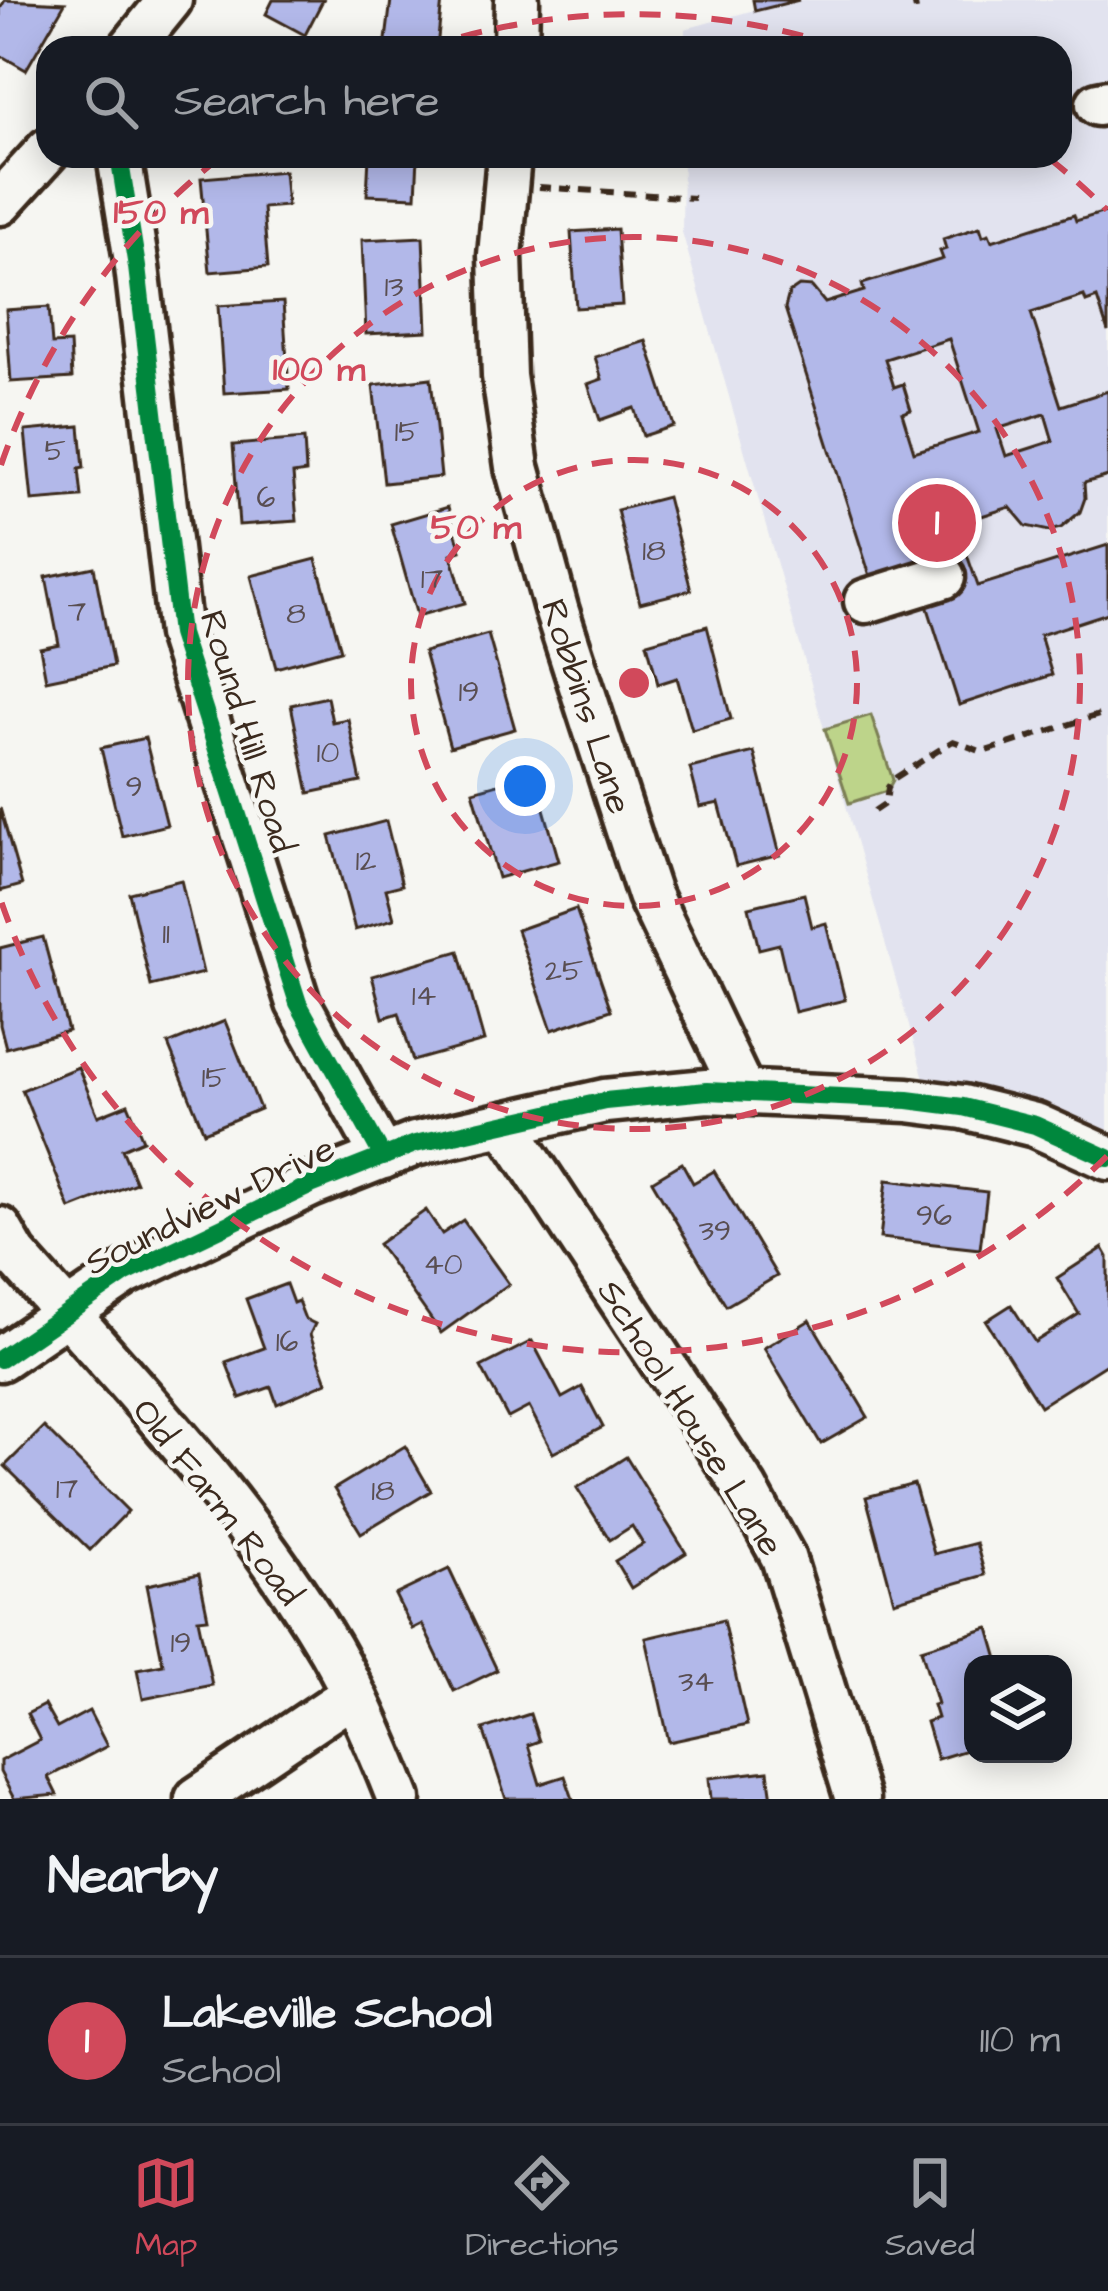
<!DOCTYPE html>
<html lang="en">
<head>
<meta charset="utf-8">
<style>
	:root { --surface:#171b24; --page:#20242c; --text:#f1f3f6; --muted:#9ea1a6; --line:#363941; --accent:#d1495b }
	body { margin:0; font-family:"Architects Daughter",sans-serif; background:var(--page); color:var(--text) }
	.controls { position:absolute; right:36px; bottom:36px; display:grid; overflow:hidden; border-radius:24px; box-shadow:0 6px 30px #0003 }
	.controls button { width:108px; height:108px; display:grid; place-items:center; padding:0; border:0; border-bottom:3px solid var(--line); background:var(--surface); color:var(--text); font:60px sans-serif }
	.you { position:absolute; left:525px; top:786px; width:42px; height:42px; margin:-30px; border:9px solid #fff; border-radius:50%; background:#1a73e8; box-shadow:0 0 0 18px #1a73e833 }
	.badge { display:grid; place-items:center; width:78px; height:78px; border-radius:50%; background:var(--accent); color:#fff; font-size:39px; font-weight:700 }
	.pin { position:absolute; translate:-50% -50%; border:6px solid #fff; box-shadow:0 3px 12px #0006 }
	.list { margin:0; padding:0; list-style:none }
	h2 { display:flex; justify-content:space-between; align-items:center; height:156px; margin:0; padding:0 48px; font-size:51px }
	h2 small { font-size:39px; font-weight:400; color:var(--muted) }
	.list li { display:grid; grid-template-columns:78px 1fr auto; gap:36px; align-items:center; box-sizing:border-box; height:168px; padding:0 48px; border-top:3px solid var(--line) }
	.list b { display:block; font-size:45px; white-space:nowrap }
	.list p { margin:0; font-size:39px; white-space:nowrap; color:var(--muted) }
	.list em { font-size:39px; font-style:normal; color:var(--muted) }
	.icon { flex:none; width:66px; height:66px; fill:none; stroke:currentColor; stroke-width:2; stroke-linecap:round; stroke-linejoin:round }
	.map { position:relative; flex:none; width:1108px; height:1799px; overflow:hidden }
	.search { position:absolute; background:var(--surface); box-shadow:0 6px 30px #0003; left:36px; right:36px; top:36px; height:132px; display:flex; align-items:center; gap:30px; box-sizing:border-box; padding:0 42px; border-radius:36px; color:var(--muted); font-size:45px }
	.sheet { height:324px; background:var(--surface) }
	nav { display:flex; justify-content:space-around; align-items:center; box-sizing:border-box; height:168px; border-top:3px solid var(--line); background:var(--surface); font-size:33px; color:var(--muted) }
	nav a { display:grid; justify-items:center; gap:6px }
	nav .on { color:var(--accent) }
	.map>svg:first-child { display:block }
	.built { fill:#e2e3ef }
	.green { fill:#bdd48a; stroke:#7c7f54; stroke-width:3 }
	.building { fill:#b2b8e9; stroke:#3b2a1e; stroke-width:3; fill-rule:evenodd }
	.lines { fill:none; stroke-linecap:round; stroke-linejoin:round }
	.minor-casing { stroke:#3b2a1e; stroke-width:51 }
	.path { stroke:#3b2a1e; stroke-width:6; stroke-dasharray:12 9; stroke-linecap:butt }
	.minor { stroke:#f6f6f2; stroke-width:42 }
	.cycleway-casing { stroke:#f6f6f2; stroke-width:26 }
	.cycleway { stroke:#00873e; stroke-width:18 }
	.ring { fill:none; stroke:#d1495b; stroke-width:6; stroke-dasharray:21 15 }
	.labels { text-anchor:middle; stroke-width:9; stroke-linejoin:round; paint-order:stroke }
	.number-label { font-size:30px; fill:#594e51 }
	.street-label { font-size:36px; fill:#3b2a1e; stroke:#f6f6f2 }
	.centre { fill:#d1495b; stroke:#f6f6f2; stroke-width:6 }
	.ring-label { font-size:36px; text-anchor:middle; font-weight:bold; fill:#d1495b; stroke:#f6f6f2; stroke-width:9; stroke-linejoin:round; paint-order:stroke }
</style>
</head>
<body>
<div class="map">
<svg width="1108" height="1799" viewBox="0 0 1108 1799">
	<rect width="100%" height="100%" fill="#f6f6f2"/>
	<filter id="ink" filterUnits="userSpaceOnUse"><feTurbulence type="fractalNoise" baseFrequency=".00833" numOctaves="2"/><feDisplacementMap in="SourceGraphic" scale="24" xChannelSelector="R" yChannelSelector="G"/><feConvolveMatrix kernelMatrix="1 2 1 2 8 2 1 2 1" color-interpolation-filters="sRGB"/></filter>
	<g filter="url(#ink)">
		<polygon class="built" points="791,0 1108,0 1108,1158 931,1103 682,232 683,156 1060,156 1060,48 685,48 685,29"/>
		<polygon class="green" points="871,715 893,780 887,791 849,803 825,729"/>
		<g class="building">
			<polygon points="5,0 65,3 26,70 0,55 0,9"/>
			<polygon points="273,0 323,0 305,35 266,14"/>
			<polygon points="391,0 442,0 437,48 385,48"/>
			<polygon points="753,0 799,0 755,11"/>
			<polygon points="369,156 418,156 416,197 367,195"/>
			<polygon points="284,171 287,206 263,208 268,267 210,272 201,178"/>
			<path d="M1108,211v121l-11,-34 -11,4 -2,-6 -53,17 30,93 47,-15v85l-24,7 1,15 -5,14 -19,16 -12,3 -23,-5 -16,-19 -54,17 22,62 130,-41v68l-68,22 12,40 -93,30 -33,-103 32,-10 -12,-37 -75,24 -86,-271 4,-15 10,-7 13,1 13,16 39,-12 -2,-7 81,-25 -3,-8 6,-2 -3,-10 37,-12 3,9 6,-2 3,7 82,-26 2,6zM949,339l30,93 -65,20 -12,-39 9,-3 -8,-26 -9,3 -9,-28zM1045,414l8,27 -47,15 -9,-27z"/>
			<polygon points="617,229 622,305 576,308 571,232"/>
			<polygon points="423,237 427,331 366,334 362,240"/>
			<polygon points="283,302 289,389 224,393 218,306"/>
			<polygon points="49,307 52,344 70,343 72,378 11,382 6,310"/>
			<polygon points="646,341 674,426 643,436 634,408 600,420 588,384 602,379 595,357"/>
			<polygon points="431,378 441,477 384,483 373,385"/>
			<polygon points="80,426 84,468 79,469 82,497 32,501 25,431"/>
			<polygon points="304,439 306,472 293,474 297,521 239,525 233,445"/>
			<polygon points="667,497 691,590 640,603 617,510"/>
			<polygon points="448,507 461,551 451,554 465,603 417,616 391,524"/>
			<polygon points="316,559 341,650 276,668 251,576"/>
			<polygon points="94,567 113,666 46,680 40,648 59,644 46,577"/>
			<polygon points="707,626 731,719 692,730 677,678 658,684 647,643"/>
			<polygon points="488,634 515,729 450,747 424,652"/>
			<polygon points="327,697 332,722 348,719 361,782 309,793 291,705"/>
			<polygon points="145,738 167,825 122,836 101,748"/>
			<polygon points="754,752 780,855 736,866 719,803 700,807 690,768"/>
			<polygon points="534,774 559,861 498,878 473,791"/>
			<polygon points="0,808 22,885 0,891"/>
			<polygon points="386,821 402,885 386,889 394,919 355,930 330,836"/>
			<polygon points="181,880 203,973 151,986 129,893"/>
			<polygon points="804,894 812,927 826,923 845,1000 795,1012 779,944 759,949 749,907"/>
			<polygon points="576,909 611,1010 552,1030 517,930"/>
			<polygon points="43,937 68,1031 6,1048 0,1025 0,948"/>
			<polygon points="459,951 484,1041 413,1061 399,1013 383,1018 372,976"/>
			<polygon points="225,1021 260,1109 204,1132 168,1044"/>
			<polygon points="78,1067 98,1116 128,1104 143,1140 122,1149 136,1183 70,1209 22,1090"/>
			<polygon points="682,1163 693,1183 714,1171 777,1276 726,1306 652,1181"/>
			<polygon points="887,1180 987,1192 980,1249 880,1238"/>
			<polygon points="426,1210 442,1234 463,1220 509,1284 441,1333 378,1244"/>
			<polygon points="1103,1248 1108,1257 1108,1363 1040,1406 986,1321 1011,1305 1035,1342 1079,1314 1057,1278"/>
			<polygon points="286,1284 293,1303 298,1301 305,1319 315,1324 310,1334 327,1382 277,1404 271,1387 240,1398 226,1362 264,1348 246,1299"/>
			<polygon points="810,1320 868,1417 821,1444 764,1348"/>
			<polygon points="532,1341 562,1398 582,1387 603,1427 553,1453 529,1407 508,1418 481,1367"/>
			<polygon points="44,1427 128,1511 90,1550 5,1466"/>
			<polygon points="405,1446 431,1491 361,1533 334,1489"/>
			<polygon points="626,1457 686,1553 631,1588 615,1561 643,1544 632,1526 610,1540 577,1488"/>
			<polygon points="914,1484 934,1554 976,1543 985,1575 894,1601 866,1497"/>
			<polygon points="449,1569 497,1670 454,1691 422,1624 412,1629 395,1595"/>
			<polygon points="199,1574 208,1618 198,1619 212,1685 143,1699 137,1669 163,1664 147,1585"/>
			<polygon points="723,1620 747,1725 669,1742 646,1638"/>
			<polygon points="989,1628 998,1659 973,1664 973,1748 937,1759 926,1722 937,1718 933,1705 937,1704 921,1649"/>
			<polygon points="44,1705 57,1728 89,1711 107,1746 48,1777 57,1795 14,1799 0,1772 0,1761 40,1740 27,1714"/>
			<polygon points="530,1714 539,1741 528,1745 540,1784 565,1776 573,1799 506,1799 483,1729"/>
			<polygon points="768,1771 772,1799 711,1799 709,1778"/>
		</g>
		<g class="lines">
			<g class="minor-casing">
				<g id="minor">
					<polyline points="131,48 170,0"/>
					<polyline points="516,48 517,0"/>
					<polyline points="1098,104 1108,102"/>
					<polyline points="119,156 137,267 180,634 298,1003 383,1157"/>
					<polyline points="509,156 500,256 504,376 517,467 557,612 649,895 743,1092"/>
					<polyline points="0,203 48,150"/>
					<polyline points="866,601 943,577"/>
					<polyline points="505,1124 745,1488 783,1557 857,1799"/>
					<path d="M0,1229l15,26c110,124 230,250 315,394 27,47 49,99 69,150"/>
					<polyline points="0,1359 126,1273 311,1185 415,1144 605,1101 707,1091 908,1100 963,1107 1035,1125 1108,1158"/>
					<polyline points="197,1799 353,1694"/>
				</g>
			</g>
			<g class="path">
				<polyline points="914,0 916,10"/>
				<polyline points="539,187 694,198"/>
				<polyline points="874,811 886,803 888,787 895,778 953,741 983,752 1108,712"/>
			</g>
			<use href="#minor" class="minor"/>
			<g class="cycleway-casing">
				<g id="cycleway">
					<polyline points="119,156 137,267 180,634 298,1003 383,1157"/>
					<polyline points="0,1359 126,1273 311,1185 415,1144 605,1101 707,1091 908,1100 963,1107 1035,1125 1108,1158"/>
				</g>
			</g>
			<use href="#cycleway" class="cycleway"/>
		</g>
	</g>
	<g class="ring">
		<circle cx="634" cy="683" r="223"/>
		<circle cx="634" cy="683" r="446"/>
		<path d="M1107 1156A669 669 0 0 1 1 901M1 465A669 669 0 0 1 218 159M427 47A669 669 0 0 1 841 47M1050 159A669 669 0 0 1 1107 210"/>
	</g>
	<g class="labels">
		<g class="number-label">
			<text x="394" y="296">13</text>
			<text x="407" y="441">15</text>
			<text x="55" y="460">5</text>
			<text x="266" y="507">6</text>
			<text x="654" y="560">18</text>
			<text x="432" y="588">17</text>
			<text x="77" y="621">7</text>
			<text x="296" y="623">8</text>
			<text x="469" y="701">19</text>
			<text x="328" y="762">10</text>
			<text x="134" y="796">9</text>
			<text x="366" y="870">12</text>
			<text x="166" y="943">11</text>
			<text x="564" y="980">25</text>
			<text x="424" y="1005">14</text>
			<text x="214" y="1087">15</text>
			<text x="934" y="1225">96</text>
			<text x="715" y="1240">39</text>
			<text x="443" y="1274">40</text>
			<text x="287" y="1351">16</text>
			<text x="67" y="1498">17</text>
			<text x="383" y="1500">18</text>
			<text x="181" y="1652">19</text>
			<text x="696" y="1691">34</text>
		</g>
		<g class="street-label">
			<text transform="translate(588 706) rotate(72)" y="13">Robbins Lane</text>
			<text transform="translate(249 731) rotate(73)" y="13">Round Hill Road</text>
			<text transform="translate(209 1204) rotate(-26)" y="13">Soundview Drive</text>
			<text transform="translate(692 1417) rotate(58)" y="13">School House Lane</text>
			<text transform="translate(219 1501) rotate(52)" y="13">Old Farm Road</text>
		</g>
	</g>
	<circle cx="634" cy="683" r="18" class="centre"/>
	<g class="ring-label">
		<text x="161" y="223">150 m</text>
		<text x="319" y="380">100 m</text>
		<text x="476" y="538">50 m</text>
	</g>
</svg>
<div class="controls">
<button><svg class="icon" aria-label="layers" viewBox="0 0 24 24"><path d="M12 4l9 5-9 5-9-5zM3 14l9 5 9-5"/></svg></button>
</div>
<div class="you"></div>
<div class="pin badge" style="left:937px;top:523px">1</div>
<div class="search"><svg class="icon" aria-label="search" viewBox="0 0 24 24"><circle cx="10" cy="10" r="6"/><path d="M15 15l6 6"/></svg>Search here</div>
</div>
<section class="sheet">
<h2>Nearby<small></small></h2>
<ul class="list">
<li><span class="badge">1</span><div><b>Lakeville School</b><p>School</p></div><em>110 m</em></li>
</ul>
</section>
<nav>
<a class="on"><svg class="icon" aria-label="map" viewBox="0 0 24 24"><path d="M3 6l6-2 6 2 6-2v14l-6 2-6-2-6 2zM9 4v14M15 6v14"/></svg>Map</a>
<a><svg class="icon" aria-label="directions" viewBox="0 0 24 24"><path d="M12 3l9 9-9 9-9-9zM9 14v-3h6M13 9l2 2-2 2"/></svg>Directions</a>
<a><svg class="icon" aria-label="saved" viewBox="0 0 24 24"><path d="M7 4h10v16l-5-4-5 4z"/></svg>Saved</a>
</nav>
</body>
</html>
